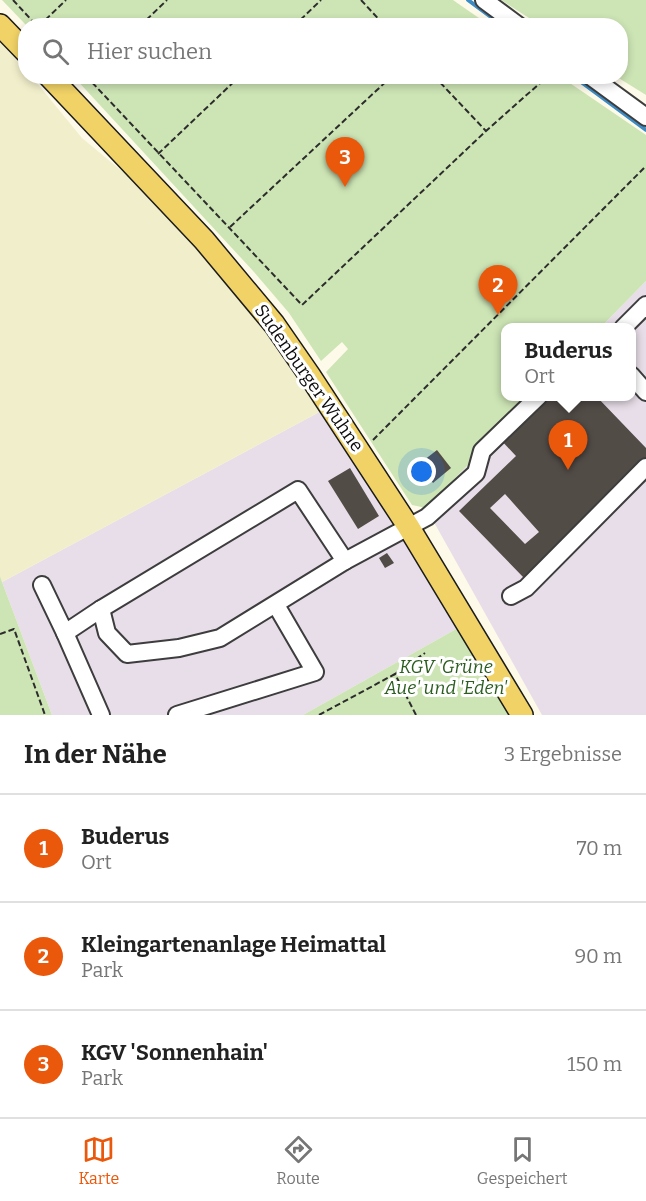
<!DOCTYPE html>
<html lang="de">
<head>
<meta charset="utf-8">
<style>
	:root { --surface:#fff; --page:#f2f2f2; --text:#222; --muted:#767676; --line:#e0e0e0; --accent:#ea580c }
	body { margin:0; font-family:Bitter,serif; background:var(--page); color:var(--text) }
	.you { position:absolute; left:422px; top:472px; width:21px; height:21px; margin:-15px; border:4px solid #fff; border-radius:50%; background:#1a73e8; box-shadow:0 0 0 9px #1a73e833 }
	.badge { display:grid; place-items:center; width:39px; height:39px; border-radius:50%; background:var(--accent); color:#fff; font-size:20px; font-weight:700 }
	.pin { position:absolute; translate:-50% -50px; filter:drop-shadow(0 2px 3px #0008) }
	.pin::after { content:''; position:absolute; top:32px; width:21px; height:18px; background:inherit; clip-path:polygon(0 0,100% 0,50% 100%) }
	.popup { position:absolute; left:501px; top:323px; width:135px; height:78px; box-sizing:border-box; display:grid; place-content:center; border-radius:12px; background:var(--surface); filter:drop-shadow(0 2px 4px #0005); font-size:20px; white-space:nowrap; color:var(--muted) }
	.popup b { font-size:22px; color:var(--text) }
	.popup::after { content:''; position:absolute; left:50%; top:100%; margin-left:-12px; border:12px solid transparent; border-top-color:var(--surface) }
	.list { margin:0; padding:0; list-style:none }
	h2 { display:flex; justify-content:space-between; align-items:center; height:78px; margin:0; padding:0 24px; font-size:26px }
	h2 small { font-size:20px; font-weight:400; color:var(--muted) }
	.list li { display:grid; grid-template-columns:39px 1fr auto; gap:18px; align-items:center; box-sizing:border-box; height:108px; padding:0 24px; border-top:2px solid var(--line) }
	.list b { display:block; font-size:22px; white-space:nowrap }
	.list p { margin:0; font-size:20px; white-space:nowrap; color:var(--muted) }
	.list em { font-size:20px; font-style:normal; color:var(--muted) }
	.icon { flex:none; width:33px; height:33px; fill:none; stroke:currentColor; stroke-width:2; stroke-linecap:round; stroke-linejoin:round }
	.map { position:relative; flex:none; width:646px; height:715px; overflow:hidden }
	.search { position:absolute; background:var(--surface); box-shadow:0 3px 9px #0003; left:18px; right:18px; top:18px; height:66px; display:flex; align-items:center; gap:15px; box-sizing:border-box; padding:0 21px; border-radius:24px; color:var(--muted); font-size:22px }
	.sheet { height:402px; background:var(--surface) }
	nav { display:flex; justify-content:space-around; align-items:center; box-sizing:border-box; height:84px; border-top:2px solid var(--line); background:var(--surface); font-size:16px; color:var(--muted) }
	nav a { display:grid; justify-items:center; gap:3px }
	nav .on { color:var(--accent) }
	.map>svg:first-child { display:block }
	.industrial { fill:#e8dee9 }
	.farmland { fill:#f1efcb }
	.green { fill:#cde5b5 }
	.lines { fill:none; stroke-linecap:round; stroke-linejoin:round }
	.stream { stroke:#3c8bc4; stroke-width:4 }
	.building { fill:#524c47; fill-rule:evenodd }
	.minor-casing { stroke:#3d3d3d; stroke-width:20 }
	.major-casing { stroke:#1b1b1b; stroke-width:24 }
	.path { stroke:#2c2c2c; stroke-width:2; stroke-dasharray:6 3; stroke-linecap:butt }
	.minor { stroke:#fff; stroke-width:16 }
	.major { stroke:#f0d266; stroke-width:21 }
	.labels { text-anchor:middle; stroke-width:6; stroke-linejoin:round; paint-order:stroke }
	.street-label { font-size:18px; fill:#0a0a0a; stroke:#fff }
	.park-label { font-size:18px; font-style:italic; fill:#2b5d1f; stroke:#fff }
</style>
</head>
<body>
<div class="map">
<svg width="646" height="715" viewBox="0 0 646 715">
	<rect width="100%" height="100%" fill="#fefae9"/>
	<g class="industrial">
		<polygon points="646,281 646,715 542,715 426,508 534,397 631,396 631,328 601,327"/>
		<polygon points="323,410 435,586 458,628 303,715 52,715 2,582"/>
	</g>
	<polygon class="farmland" points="0,42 25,70 26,76 32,77 82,138 129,177 258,315 323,410 2,582 0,576"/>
	<g class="green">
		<polygon points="2,0 453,0 489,25 26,25"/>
		<polygon points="501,0 646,0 646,95 617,77 620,76 620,26 540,25"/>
		<polygon points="74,77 561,77 646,135 646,281 601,327 505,328 505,396 534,397 426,508 412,505 326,372 348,349 342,342 321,361 289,313 254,272"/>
		<polygon points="0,576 2,582 52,715 0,715"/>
		<polygon points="458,628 511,715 303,715"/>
	</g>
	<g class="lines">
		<g class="stream">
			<polyline points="468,0 503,26"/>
			<polyline points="573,76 646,130"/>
		</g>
	</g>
	<g class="building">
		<path d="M544,396h52l50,52v12l-122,118 -65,-67 57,-55 -16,-17zM505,494l34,38 -14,12 -35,-36z"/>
		<polygon points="437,450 451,468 433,483 419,464"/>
		<polygon points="350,468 379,516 358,529 328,481"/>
		<polygon points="387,553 394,563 385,568 379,558"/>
	</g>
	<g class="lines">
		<g class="minor-casing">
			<g id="minor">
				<polyline points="484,0 519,26"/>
				<polyline points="590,76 646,117"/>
				<polyline points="623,328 646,305"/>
				<polyline points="631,375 646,392"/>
				<polyline points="42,585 65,633 101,715"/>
				<polyline points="511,596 526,588 646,467"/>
				<polyline points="101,609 107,633 127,654 179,648 220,638 345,561 427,517 476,473 482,451 539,396"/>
				<polyline points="65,633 101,609 298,490 345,561"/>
				<polyline points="177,715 315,672 276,605"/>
			</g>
		</g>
		<g class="major-casing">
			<g id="major">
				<polyline points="0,25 26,52"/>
				<polyline points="49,76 204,240 274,324 310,376 408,526 522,715"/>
			</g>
		</g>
		<g class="path">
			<polyline points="13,0 37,26"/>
			<polyline points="361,0 385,26"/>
			<polyline points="39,26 66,0"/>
			<polyline points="140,26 167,0"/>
			<polyline points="294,26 321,0"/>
			<polyline points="86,76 302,305 486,131 548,76"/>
			<polyline points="434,76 486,131"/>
			<polyline points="158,154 240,76"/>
			<polyline points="230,227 392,76"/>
			<polyline points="373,440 646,166"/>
			<polyline points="0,634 14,629 45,715"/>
			<polyline points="319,715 395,674"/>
			<polyline points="416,715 395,674 425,653"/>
		</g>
		<use href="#minor" class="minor"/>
		<use href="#major" class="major"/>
	</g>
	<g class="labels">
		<g class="street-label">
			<text transform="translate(309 378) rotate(55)" y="6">Sudenburger Wuhne</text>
		</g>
		<g class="park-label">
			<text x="446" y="673">KGV 'Grüne<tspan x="446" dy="21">Aue' und 'Eden'</tspan></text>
		</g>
	</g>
</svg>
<div class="you"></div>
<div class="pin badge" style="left:568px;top:470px">1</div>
<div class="popup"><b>Buderus</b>Ort</div>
<div class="pin badge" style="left:498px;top:315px">2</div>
<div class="pin badge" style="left:345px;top:187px">3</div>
<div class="search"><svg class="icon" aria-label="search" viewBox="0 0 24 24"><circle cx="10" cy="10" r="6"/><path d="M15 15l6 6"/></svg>Hier suchen</div>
</div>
<section class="sheet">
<h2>In der Nähe<small>3 Ergebnisse</small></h2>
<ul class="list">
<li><span class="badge">1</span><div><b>Buderus</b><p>Ort</p></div><em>70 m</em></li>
<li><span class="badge">2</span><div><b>Kleingartenanlage Heimattal</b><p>Park</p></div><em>90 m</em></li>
<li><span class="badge">3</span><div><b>KGV 'Sonnenhain'</b><p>Park</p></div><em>150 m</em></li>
</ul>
</section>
<nav>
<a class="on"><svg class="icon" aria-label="map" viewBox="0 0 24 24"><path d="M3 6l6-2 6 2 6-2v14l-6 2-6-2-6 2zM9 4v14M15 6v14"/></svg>Karte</a>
<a><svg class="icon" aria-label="directions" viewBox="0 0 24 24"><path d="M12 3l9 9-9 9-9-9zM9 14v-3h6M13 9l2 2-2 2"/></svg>Route</a>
<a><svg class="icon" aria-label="saved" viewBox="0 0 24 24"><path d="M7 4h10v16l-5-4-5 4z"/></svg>Gespeichert</a>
</nav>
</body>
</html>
